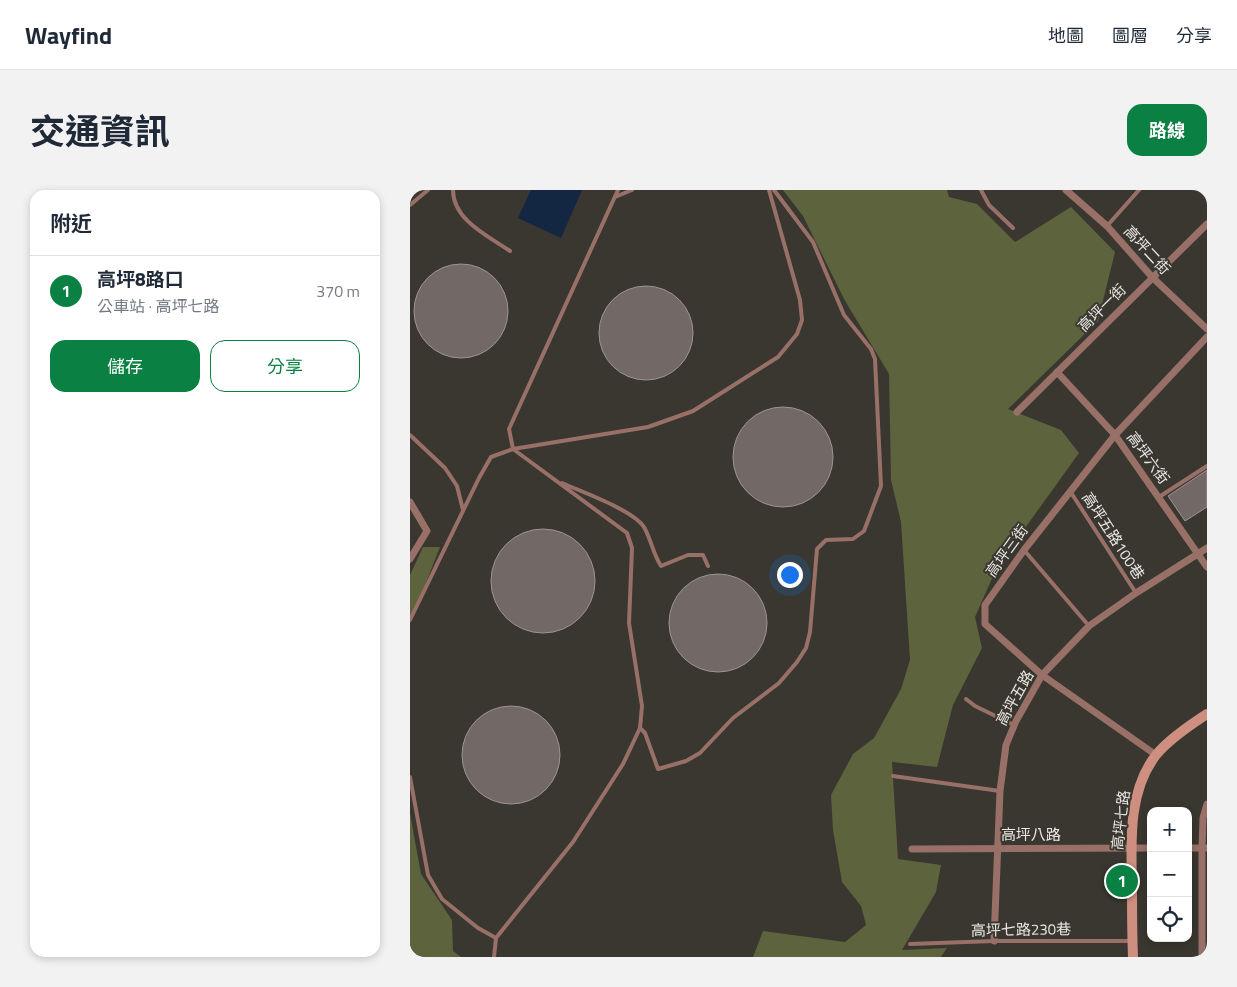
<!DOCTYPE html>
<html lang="zh-TW">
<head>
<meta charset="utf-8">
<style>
	:root { --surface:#fff; --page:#f2f2f3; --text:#1f2937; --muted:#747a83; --line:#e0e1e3; --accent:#0b8043 }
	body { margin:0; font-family:"Titillium Web","Noto Sans TC",sans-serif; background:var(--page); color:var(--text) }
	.controls { position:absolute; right:15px; bottom:15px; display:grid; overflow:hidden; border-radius:10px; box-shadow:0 2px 8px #0003 }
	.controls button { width:45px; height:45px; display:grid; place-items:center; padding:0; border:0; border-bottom:1px solid var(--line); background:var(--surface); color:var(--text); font:25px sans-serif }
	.you { position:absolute; left:379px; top:384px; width:18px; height:18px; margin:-12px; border:4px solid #fff; border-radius:50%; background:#1a73e8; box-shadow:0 0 0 8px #1a73e833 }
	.badge { display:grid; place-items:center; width:32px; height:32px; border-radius:50%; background:var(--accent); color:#fff; font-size:16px; font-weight:700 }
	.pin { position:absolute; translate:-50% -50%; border:2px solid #fff; box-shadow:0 1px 5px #0006 }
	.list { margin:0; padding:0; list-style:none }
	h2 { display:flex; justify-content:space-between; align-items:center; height:65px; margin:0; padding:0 20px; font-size:21px }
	h2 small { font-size:16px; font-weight:400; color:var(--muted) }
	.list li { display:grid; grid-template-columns:32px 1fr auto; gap:15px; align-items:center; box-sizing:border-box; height:70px; padding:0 20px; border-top:1px solid var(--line) }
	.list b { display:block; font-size:19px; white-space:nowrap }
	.list p { margin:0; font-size:16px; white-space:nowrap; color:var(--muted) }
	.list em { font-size:16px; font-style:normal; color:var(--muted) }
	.actions { display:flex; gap:10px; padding:15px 20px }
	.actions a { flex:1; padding:11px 0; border:1px solid var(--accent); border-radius:15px; text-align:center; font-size:18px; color:var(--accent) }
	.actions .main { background:var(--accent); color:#fff }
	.icon { flex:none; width:28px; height:28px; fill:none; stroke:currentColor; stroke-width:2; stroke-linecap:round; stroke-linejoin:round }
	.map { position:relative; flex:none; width:797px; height:767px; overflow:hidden; border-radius:15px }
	header { display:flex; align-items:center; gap:30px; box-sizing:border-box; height:70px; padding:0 25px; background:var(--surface); border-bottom:1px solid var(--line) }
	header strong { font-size:24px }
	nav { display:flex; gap:28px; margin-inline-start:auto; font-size:18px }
	.intro { display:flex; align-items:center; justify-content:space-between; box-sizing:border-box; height:120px; padding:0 30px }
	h1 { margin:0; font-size:35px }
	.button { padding:12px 22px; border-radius:15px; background:var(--accent); color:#fff; font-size:18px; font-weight:700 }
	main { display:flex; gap:30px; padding:0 30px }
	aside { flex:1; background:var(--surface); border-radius:15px; box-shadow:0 2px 8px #0003 }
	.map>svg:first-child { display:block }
	.forest { fill:#5d633d }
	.water { fill:#132642 }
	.building { fill:#726866; stroke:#9e9390 }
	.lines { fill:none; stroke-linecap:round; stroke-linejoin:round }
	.lane { stroke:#987067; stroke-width:4 }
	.street { stroke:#987067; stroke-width:7 }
	.secondary { stroke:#ce8f81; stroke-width:10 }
	.labels { text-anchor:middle; stroke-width:4; stroke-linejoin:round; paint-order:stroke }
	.street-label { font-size:15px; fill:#e9e7e2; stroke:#39372f }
</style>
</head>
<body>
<header>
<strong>Wayfind</strong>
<nav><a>地圖</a><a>圖層</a><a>分享</a></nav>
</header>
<div class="intro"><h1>交通資訊</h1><a class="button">路線</a></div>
<main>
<aside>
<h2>附近<small></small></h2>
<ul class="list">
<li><span class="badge">1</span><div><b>高坪8路口</b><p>公車站 · 高坪七路</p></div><em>370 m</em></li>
</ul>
<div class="actions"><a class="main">儲存</a><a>分享</a></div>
</aside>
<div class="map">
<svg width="797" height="767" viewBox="0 0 797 767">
	<rect width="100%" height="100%" fill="#39372f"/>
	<g class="forest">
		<polygon points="373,0 537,0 539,7 567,14 605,52 661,17 705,62 688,131 598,219 651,240 669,263 587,377 565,427 572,458 543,515 527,577 482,572 488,669 531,675 526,702 492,760 537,758 531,767 343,767 353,741 435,752 456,735 451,716 432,692 423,640 421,605 443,564 464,548 491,499 500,470 491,332 481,290 479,184 434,109 393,26"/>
		<polygon points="13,357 30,357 0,433 0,385"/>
		<polygon points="0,623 11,684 42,730 43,761 51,767 0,767"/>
	</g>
	<polygon class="water" points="121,0 172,0 151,48 108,28"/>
	<g class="building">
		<circle cx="51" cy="121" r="47"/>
		<circle cx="236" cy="143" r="47"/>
		<circle cx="373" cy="267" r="50"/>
		<polygon points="797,280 797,317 775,331 758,306"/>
		<circle cx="133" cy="391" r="52"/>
		<circle cx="308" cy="433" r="49"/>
		<circle cx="101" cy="565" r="49"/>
	</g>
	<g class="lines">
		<g class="lane">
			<path d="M43,0c0,30 35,46 57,61"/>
			<polyline points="208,0 99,239 103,259 238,237 283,221 368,167 387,144 392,130 390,110 359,0"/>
			<polyline points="571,0 579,15 603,38"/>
			<polyline points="205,7 222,0"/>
			<polyline points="0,15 18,0"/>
			<polyline points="697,36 729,0"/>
			<polyline points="0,245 35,278 47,296 53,320"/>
			<path d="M152,293c20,9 71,27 82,44 7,12 9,27 17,39l27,-11h15l5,11"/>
			<polyline points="660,301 726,403"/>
			<polyline points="749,307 797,276"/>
			<polyline points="614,360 679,436"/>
			<polyline points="0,430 69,288 81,267 103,259 217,343 222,358 219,433 232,516 230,538 213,574 163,652 86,748 84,767"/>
			<polyline points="556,509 565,516 604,535"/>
			<polyline points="230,538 235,543 248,579 276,571 290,563 323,528 369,493 387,472 396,458 400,442 407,359 416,350 443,349 454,341 471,296 465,169 461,159 434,125 403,52 364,0"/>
			<polyline points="483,586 590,601"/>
			<polyline points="0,587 18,685 32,709 68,738 86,748"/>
			<polyline points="500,754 584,751 722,751"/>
		</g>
		<g class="street">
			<polyline points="656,0 697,36 743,88 797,139"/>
			<polyline points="647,182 705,245 797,377"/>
			<polyline points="607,222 797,34"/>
			<polyline points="0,312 17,341 0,369"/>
			<polyline points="746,565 632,485 575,434 575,415 614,360 705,245 797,147"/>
			<polyline points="778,658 797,658"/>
			<polyline points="502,659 741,658"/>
			<polyline points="584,751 590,601 596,555 606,531 632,485 679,436 726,403 797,358"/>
			<polyline points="792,767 792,658 793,628 797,614"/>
		</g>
		<path class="secondary" d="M723,767c-1,-24 -1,-49 -1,-73 -1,-43 -4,-93 24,-129 13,-16 34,-30 51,-41"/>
	</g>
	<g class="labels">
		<g class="street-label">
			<text transform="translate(737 60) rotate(47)" y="5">高坪二街</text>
			<text transform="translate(692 118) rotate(-45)" y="5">高坪一街</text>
			<text transform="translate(738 268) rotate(54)" y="5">高坪六街</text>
			<text transform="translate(703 346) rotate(57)" y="5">高坪五路100巷</text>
			<text transform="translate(597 361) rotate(-54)" y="5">高坪三街</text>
			<text transform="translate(605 508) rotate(-61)" y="5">高坪五路</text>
			<text transform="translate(711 630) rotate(-83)" y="5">高坪七路</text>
			<text x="621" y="650">高坪八路</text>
			<text transform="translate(611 740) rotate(-1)" y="5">高坪七路230巷</text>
		</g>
	</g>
</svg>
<div class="controls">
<button>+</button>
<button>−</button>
<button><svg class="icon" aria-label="locate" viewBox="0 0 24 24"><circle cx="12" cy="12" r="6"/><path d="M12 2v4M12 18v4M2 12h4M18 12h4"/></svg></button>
</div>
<div class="you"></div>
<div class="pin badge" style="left:712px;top:691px">1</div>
</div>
</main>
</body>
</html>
